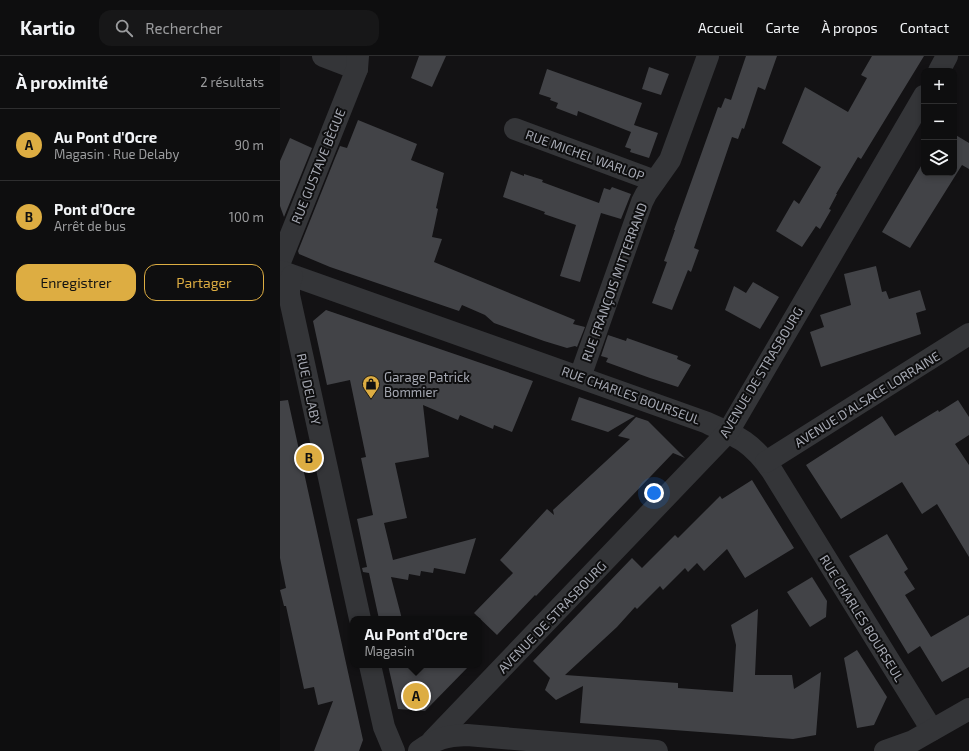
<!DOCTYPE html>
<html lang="fr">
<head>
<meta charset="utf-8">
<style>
	:root { --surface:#0e0e0f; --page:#171718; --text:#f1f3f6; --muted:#9b9c9e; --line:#2e2e2f; --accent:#ddad42 }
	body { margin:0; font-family:"Exo 2",sans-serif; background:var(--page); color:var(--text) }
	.controls { position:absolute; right:12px; top:12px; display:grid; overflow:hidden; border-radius:8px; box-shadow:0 2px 6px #0003 }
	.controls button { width:36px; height:36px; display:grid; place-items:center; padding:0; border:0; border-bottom:1px solid var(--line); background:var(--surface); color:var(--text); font:20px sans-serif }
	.you { position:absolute; left:374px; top:437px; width:14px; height:14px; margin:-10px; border:3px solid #fff; border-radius:50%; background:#1a73e8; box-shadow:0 0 0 6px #1a73e833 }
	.badge { display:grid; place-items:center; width:26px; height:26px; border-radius:50%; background:var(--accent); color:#111; font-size:13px; font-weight:700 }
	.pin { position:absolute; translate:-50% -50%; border:2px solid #fff; box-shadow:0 1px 4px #0006 }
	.popup { position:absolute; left:70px; top:560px; width:132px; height:52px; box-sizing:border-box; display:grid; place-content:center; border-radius:8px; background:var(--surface); filter:drop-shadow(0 1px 3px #0005); font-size:13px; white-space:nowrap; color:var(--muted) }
	.popup b { font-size:15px; color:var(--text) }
	.popup::after { content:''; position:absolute; left:50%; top:100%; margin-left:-8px; border:8px solid transparent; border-top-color:var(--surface) }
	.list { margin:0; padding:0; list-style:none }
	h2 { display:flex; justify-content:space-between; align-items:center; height:52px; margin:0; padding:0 16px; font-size:17px }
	h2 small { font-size:13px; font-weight:400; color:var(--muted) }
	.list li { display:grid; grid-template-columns:26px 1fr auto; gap:12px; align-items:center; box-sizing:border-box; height:72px; padding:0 16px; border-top:1px solid var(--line) }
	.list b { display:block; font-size:15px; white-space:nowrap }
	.list p { margin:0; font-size:13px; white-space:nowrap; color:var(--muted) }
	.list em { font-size:13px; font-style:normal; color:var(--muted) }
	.actions { display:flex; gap:8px; padding:12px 16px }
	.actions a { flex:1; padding:9px 0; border:1px solid var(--accent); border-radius:12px; text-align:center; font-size:14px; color:var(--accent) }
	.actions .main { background:var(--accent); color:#111 }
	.icon { flex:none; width:22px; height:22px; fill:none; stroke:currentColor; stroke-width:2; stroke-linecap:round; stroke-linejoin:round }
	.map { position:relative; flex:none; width:689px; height:695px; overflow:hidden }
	header { display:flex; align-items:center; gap:24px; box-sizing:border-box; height:56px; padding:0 20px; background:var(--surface); border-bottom:1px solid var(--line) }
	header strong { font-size:19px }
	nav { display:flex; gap:22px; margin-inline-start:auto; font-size:14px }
	.search { width:280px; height:36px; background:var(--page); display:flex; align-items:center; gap:10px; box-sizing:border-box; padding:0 14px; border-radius:12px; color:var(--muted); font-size:15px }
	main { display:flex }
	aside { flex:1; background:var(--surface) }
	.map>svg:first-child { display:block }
	.building { fill:#424347 }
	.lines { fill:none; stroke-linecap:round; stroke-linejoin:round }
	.minor { stroke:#343538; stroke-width:22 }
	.tertiary { stroke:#343538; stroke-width:22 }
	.labels { text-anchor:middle; stroke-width:4; stroke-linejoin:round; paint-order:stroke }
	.street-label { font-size:13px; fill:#a6a9b3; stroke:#0e0e0f }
	.poi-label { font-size:13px; fill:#a6a9b3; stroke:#0e0e0f; text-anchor:start }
</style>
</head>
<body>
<header>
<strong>Kartio</strong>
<div class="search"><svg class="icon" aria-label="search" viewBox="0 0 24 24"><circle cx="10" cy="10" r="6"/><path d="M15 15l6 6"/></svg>Rechercher</div>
<nav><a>Accueil</a><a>Carte</a><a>À propos</a><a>Contact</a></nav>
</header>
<main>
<aside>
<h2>À proximité<small>2 résultats</small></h2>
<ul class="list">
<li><span class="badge">A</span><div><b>Au Pont d'Ocre</b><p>Magasin · Rue Delaby</p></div><em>90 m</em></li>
<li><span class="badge">B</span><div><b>Pont d'Ocre</b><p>Arrêt de bus</p></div><em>100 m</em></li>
</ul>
<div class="actions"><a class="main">Enregistrer</a><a>Partager</a></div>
</aside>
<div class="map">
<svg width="689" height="695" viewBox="0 0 689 695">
	<rect width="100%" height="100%" fill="#131214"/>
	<g class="building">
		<polygon points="139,0 166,0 152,31 131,22"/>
		<polygon points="466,0 497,0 485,34 478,31 464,73 462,72 458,83 452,81 414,192 419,194 411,216 408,214 392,254 372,247 387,206 384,205 395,174 394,174 438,51 441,52 445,42 451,44"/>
		<polygon points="592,0 644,0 581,103 578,101 556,138 557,138 549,153 551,154 540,173 536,170 522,191 496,175 514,144 519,148 541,111 502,87 525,31 568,56 587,22 581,19"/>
		<polygon points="369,11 389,18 381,39 362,33"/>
		<polygon points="267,13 362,47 354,69 378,77 369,102 350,96 351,93 345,91 351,76 298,55 297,60 276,52 278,47 270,44 271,42 259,38"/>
		<polygon points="78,64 137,88 131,104 164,117 156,152 158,153 152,181 162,183 154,206 295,264 293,268 305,271 297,291 295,290 287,292 264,285 214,267 205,259 182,249 179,255 50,211 19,198 18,195 55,102 60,90 67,92"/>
		<polygon points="674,78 689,87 689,113 682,109 630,192 602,176 644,105 644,117 674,117"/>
		<polygon points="10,82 32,92 4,161 0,150 0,105"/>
		<polygon points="231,115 244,120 244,118 263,124 262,126 319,147 324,132 330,134 332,131 351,138 341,163 321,157 300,226 280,220 296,169 264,158 265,156 223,141"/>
		<polygon points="596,210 602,236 606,235 609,243 640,234 646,254 636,257 641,278 541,311 530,276 544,271 540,259 571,249 564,218"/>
		<polygon points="473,226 499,241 480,273 445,254 454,230 466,237"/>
		<polygon points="46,254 253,325 232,376 214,369 213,373 180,359 178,364 143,349 149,401 115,407 127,462 104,467 113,504 196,482 185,518 154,512 153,517 141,515 140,520 129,518 128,524 111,521 122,563 99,563 89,517 83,516 82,512 87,511 77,463 93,459 81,402 86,401 70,324 47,329 33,265"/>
		<polygon points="328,279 346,285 347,282 398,300 397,303 411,309 398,331 370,322 326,306 328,302 321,300"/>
		<polygon points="299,341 355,360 328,376 291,364"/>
		<polygon points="8,344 83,684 79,695 34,695 53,645 38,649 34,631 24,633 6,550 4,550 0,534 6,532 0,502 0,345"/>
		<polygon points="678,344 689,361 689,379 675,388 689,409 689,501 657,448 642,458 622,426 561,463 526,409 602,360 615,380 658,354 659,356"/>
		<polygon points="356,361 368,365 405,402 393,397 256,540 255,539 217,579 194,557 233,517 220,504 267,453 274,459 273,454 350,383 338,380"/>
		<polygon points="472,424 514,492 465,522 447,493 424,515 417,507 408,516 405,512 383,534 380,530 357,553 355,551 337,571 285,619 398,627 398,632 453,636 456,589 451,569 478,553 475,619 512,619 514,633 541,616 536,679 513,683 300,667 303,630 276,644 265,634 270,622 253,605 352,502 362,512 395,479 398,482 440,440 442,443"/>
		<polygon points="607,478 628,513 624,516 635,533 625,539 651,581 689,559 689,611 662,626 640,590 628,598 569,500"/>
		<polygon points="532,521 547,545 546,561 530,571 507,536"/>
		<polygon points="577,594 607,641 594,669 577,672 564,602"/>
		<polygon points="108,609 190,609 145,655 118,653"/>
	</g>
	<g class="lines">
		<g class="minor">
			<polyline points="43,0 77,13"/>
			<polyline points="659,15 667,0"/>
			<polyline points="235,73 375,125"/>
			<polyline points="0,206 77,13 78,0"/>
			<path d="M0,215l425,151c32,14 46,19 67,49l160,259"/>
			<polyline points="12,220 9,229 9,239 80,563"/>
			<polyline points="300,321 362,146 366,138 390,104 428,0"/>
			<polyline points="486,406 689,278"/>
			<polyline points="90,609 104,671 114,695"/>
			<polyline points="152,685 448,376 644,40"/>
		</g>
		<g class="tertiary">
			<path d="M139,695c18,-13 26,-15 48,-16l190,16"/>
			<polyline points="605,695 633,685 689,653"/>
		</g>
	</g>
	<defs>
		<g id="shop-pin" transform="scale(0.9)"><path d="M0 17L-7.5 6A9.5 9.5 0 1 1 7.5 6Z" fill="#ddad42" stroke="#0e0e0f"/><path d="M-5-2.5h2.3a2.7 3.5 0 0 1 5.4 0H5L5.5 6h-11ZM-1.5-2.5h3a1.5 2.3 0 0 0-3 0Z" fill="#111"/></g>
	</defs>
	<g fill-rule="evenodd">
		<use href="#shop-pin" x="91" y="328"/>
	</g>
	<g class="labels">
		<g class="street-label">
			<text transform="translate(305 99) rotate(20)" y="5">RUE MICHEL WARLOP</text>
			<text transform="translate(38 110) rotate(-68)" y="5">RUE GUSTAVE BÈGUE</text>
			<text transform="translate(334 226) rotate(-70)" y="5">RUE FRANÇOIS MITTERRAND</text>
			<text transform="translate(481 316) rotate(-59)" y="5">AVENUE DE STRASBOURG</text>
			<text transform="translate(29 333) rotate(78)" y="5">RUE DELABY</text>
			<text transform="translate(351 339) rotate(20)" y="5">RUE CHARLES BOURSEUL</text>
			<text transform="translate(587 343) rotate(-32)" y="5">AVENUE D'ALSACE LORRAINE</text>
			<text transform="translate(272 561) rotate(-46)" y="5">AVENUE DE STRASBOURG</text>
			<text transform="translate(582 562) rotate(58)" y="5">RUE CHARLES BOURSEUL</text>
		</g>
		<g class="poi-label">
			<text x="104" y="326">Garage Patrick<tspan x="104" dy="15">Bommier</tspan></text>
		</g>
	</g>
</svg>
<div class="controls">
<button>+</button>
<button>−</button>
<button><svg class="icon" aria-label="layers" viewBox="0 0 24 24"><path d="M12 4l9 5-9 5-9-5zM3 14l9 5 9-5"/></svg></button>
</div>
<div class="you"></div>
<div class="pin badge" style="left:136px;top:640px">A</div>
<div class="popup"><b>Au Pont d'Ocre</b>Magasin</div>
<div class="pin badge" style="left:29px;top:402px">B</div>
</div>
</main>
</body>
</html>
